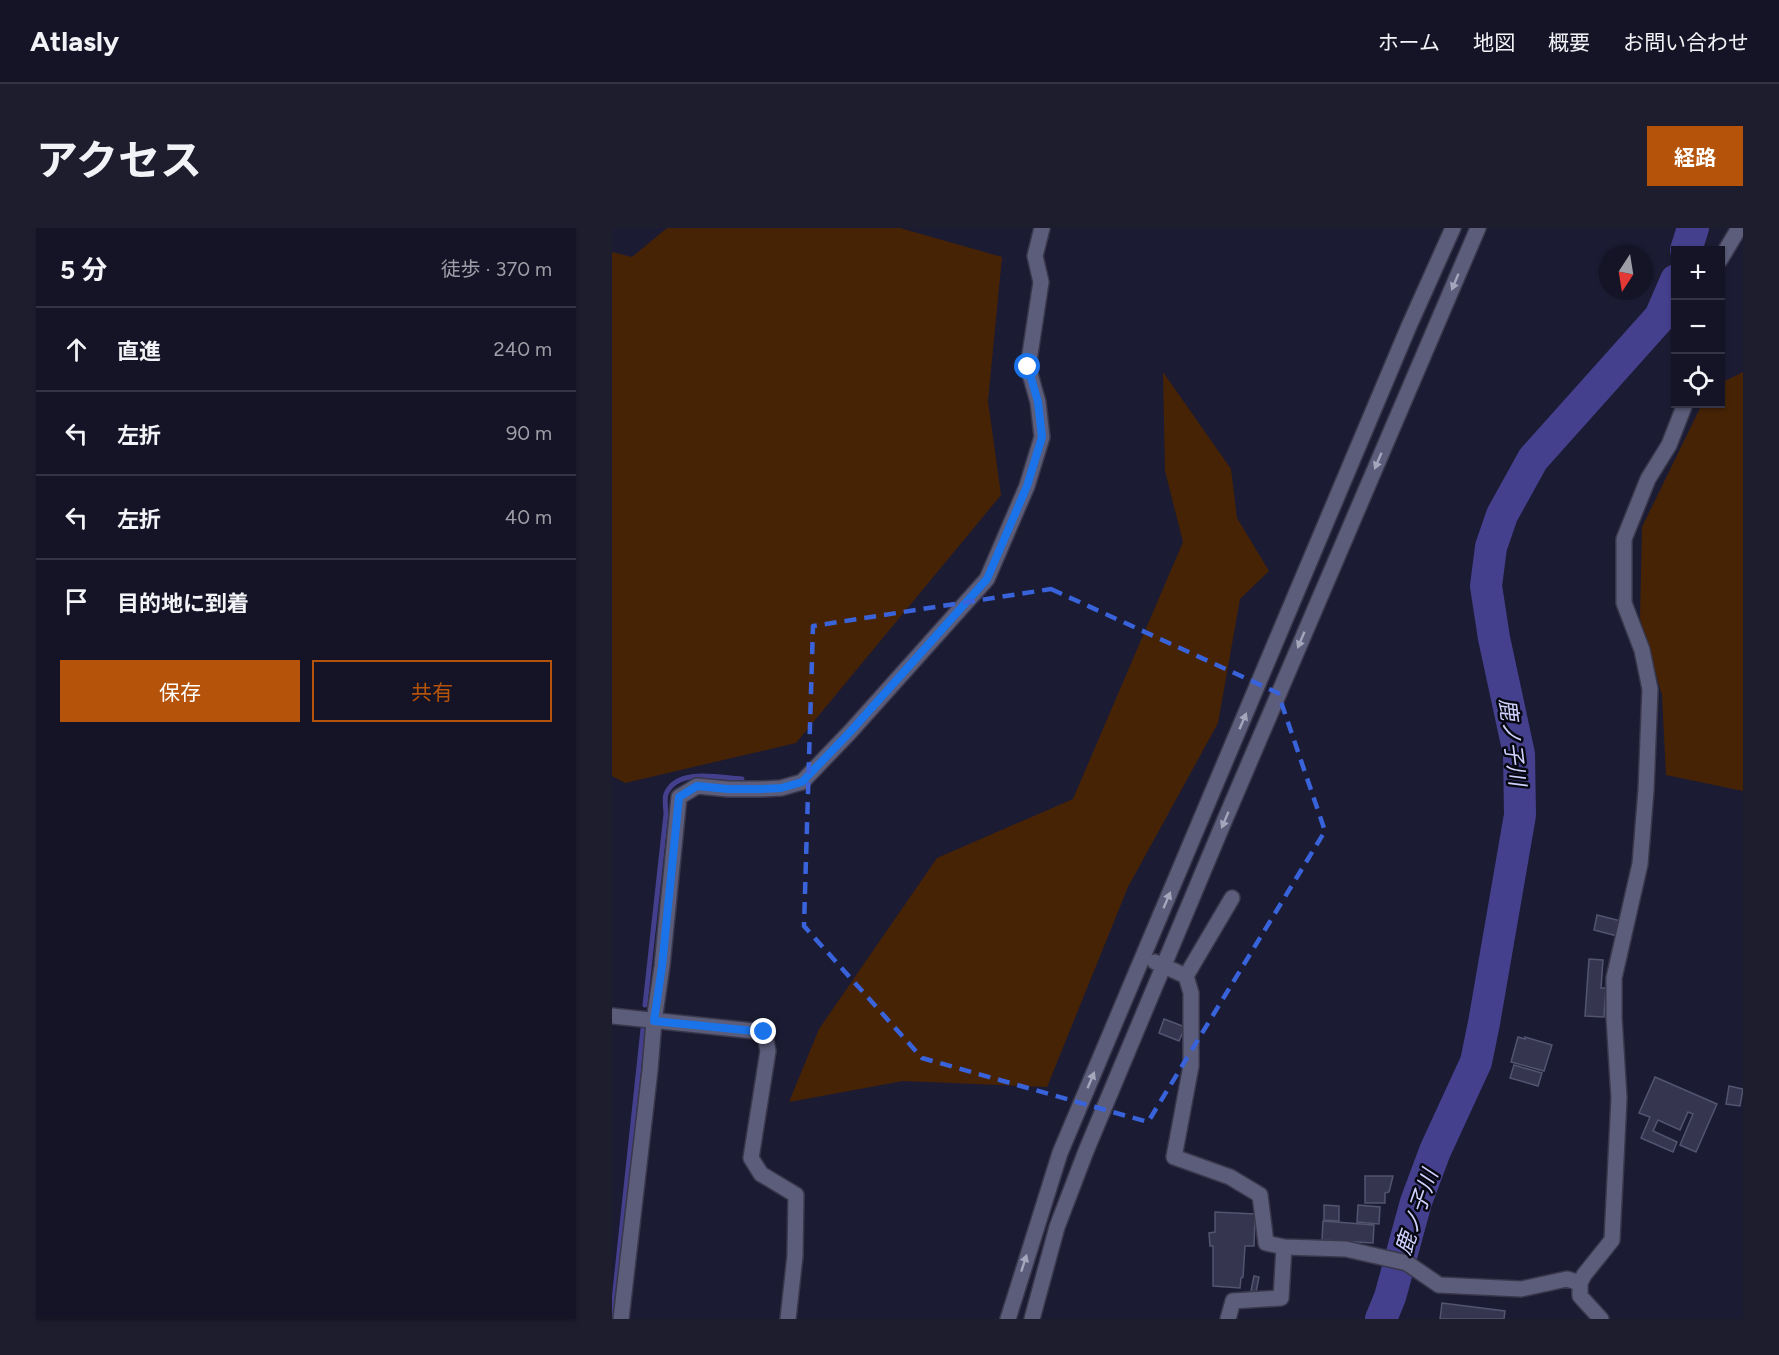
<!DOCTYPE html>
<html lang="ja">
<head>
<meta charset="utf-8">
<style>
	:root { --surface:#141426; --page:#1d1d2e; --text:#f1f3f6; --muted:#9d9ea7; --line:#333343; --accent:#b45309 }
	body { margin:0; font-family:Figtree,"Noto Sans JP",sans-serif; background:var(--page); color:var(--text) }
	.controls { position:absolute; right:18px; top:18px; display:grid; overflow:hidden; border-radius:0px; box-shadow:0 2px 4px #0004 }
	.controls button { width:54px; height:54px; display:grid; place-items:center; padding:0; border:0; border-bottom:2px solid var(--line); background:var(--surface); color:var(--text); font:30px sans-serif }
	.compass { position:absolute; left:987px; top:18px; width:54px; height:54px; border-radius:50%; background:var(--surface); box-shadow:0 2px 4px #0004; rotate:192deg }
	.stop { position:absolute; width:18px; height:18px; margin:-14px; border:4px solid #1a73e8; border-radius:50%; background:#fff }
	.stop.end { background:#1a73e8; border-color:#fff; box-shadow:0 2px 6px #0008 }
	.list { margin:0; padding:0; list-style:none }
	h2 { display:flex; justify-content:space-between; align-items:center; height:78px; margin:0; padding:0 24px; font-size:26px }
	h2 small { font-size:20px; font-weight:400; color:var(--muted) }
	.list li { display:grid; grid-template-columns:39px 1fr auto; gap:18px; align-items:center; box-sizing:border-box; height:84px; padding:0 24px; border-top:2px solid var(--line) }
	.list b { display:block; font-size:22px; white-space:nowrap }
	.list em { font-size:20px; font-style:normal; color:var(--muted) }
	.actions { display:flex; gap:12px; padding:18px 24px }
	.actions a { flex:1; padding:14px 0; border:2px solid var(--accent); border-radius:0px; text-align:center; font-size:21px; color:var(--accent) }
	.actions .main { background:var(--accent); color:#fff }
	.icon { flex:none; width:33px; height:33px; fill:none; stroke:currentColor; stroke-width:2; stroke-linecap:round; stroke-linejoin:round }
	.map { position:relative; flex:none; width:1131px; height:1091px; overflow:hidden; border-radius:0px }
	header { display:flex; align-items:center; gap:36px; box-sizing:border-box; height:84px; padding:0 30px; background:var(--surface); border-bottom:2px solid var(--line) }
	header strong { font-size:28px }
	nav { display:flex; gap:33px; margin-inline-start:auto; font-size:21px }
	.intro { display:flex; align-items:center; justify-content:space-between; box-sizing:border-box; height:144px; padding:0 36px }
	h1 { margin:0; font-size:42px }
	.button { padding:15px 27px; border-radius:0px; background:var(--accent); color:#fff; font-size:21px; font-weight:700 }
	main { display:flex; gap:36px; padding:0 36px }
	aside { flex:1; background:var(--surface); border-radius:0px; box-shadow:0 2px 4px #0004 }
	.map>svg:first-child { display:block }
	.green { fill:#472306 }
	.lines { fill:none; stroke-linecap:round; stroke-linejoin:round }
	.stream { stroke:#45408d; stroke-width:5 }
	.river { stroke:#45408d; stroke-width:32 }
	.building { fill:#353550; stroke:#525470; stroke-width:1.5 }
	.minor-casing { stroke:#39374b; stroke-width:18 }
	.minor { stroke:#5c5d7a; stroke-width:15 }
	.oneway { fill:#a5a6bc }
	.route { stroke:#1a73e8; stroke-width:8 }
	.marked { fill:none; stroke:#3963da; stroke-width:4.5; stroke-dasharray:12 8; stroke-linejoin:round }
	.labels { text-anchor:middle; stroke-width:5; stroke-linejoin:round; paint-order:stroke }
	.water-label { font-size:22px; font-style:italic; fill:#cfd2fe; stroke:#070711 }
</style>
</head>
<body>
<header>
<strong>Atlasly</strong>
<nav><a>ホーム</a><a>地図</a><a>概要</a><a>お問い合わせ</a></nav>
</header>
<div class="intro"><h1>アクセス</h1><a class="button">経路</a></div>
<main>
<aside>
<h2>5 分<small>徒歩 · 370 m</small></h2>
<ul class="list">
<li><svg class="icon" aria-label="ahead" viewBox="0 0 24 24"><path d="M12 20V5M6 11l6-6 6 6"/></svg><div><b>直進</b></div><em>240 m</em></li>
<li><svg class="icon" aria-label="left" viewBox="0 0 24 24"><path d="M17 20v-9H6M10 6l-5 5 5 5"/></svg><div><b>左折</b></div><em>90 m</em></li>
<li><svg class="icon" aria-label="left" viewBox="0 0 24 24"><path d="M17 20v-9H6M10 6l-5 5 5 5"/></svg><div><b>左折</b></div><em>40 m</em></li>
<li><svg class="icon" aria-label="arrive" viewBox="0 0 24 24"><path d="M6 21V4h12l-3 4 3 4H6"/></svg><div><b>目的地に到着</b></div></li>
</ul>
<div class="actions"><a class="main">保存</a><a>共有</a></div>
</aside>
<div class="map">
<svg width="1131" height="1091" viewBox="0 0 1131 1091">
	<rect width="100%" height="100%" fill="#1b1b33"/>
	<g class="green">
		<polygon points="55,0 288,0 390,29 376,173 389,267 184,515 13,555 0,548 0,24 20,29"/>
		<polygon points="551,144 619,241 625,290 657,343 628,371 606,495 516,659 435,859 291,853 177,874 207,801 325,630 461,571 571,314 553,243"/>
		<polygon points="1131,144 1131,563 1054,547 1050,467 1028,390 1030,299 1090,176 1108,176 1109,155"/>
	</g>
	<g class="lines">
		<g class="stream">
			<path d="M33,777l21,-191c0,-6 -2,-14 0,-20 11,-27 54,-16 76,-15"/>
			<polyline points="0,1091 31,801"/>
		</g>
		<g class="river">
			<polyline points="1074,22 1081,0"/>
			<polyline points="769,1091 778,1069 804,974 823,923 864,834 872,795 908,587 907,526 882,410 874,358 879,319 890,287 921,231 1048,89 1064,52"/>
		</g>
	</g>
	<g class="building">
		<polygon points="985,687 1013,694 1009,709 982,702"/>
		<polygon points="977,731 991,732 989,760 994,760 992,789 973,788"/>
		<polygon points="552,791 573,799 567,813 547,805"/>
		<polygon points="906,809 913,811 913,809 940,817 932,843 899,834"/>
		<polygon points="902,837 930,845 926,858 898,850"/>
		<polygon points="1043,849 1105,876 1084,924 1068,917 1081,886 1076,884 1068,902 1046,892 1041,903 1065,914 1061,924 1029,910 1038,889 1027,885"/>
		<polygon points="1117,858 1131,861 1128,878 1114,876"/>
		<polygon points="753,948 781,948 777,964 773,965 773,975 753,975"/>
		<polygon points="712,977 727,978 727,993 712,992"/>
		<polygon points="746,977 768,979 767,996 745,994"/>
		<polygon points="603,984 643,986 642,1018 633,1018 631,1049 629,1050 628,1060 601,1058 601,1018 598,1018 597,1005 603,1004"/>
		<polygon points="711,993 762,997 761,1015 710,1012"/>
		<polygon points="642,1048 647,1049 644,1064 639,1063"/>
		<polygon points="830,1075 893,1083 892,1091 828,1091"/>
	</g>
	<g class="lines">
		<g class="minor-casing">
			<g id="minor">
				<polyline points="1108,32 1127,0"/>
				<polyline points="543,734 574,748 579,765 579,838 562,929 618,949 648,967 654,1015 672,1019 734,1021 795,1035 827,1057 909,1061 955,1051 968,1055"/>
				<polyline points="574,748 620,670"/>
				<polyline points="0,788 152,804 156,823 139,930 149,946 184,967 183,1028 176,1091"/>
				<polyline points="9,1091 38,842 42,793 50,738 67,569 85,558 116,561 148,561 169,560 190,554 238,504 375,351 415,258 430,209 426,174 416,139 429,54 423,28 430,0"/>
				<polyline points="396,1091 448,925 797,98 841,0"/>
				<polyline points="420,1091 445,999 474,923 611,596 866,0"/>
				<polyline points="616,1091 621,1073 669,1070 672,1019"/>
				<polyline points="989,1091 968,1068 968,1055 972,1047 1000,1012 1007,870 1002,789 1002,750 1028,636 1034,562 1038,461 1030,422 1012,375 1012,311 1036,251 1057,217 1073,176"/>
			</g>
		</g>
		<use href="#minor" class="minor"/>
	</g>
	<defs><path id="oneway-solid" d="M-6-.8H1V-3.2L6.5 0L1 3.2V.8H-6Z" transform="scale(1.5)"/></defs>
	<g class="oneway">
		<use href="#oneway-solid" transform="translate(843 54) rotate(113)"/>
		<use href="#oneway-solid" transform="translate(766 233) rotate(113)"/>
		<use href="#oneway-solid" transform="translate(689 412) rotate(113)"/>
		<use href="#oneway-solid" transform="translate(631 493) rotate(-67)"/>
		<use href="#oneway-solid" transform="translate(613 592) rotate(113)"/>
		<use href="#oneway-solid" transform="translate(555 672) rotate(-67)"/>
		<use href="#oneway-solid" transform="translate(479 852) rotate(-67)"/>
		<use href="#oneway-solid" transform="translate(412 1035) rotate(-72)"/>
	</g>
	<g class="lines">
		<polyline class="route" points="152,804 42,793 50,738 67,569 85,558 116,561 148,561 169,560 190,554 238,504 375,351 415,258 430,209 426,174 416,139"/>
	</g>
	<path class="marked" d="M439,361l227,104 47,138 -177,291 -226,-64 -118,-132 9,-300z"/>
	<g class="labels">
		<g class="water-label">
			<text transform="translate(901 514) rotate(83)" y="8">鹿ノ子川</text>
			<text transform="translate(804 984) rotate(-71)" y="8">鹿ノ子川</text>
		</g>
	</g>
</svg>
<div class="controls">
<button>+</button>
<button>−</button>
<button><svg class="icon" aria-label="locate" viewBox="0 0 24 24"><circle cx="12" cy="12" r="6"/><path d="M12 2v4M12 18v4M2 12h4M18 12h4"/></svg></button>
</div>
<svg class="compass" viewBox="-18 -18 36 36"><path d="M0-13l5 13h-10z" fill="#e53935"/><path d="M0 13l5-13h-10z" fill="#9d9ea7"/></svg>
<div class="stop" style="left:416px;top:139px"></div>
<div class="stop end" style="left:152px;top:804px"></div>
</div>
</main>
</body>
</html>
